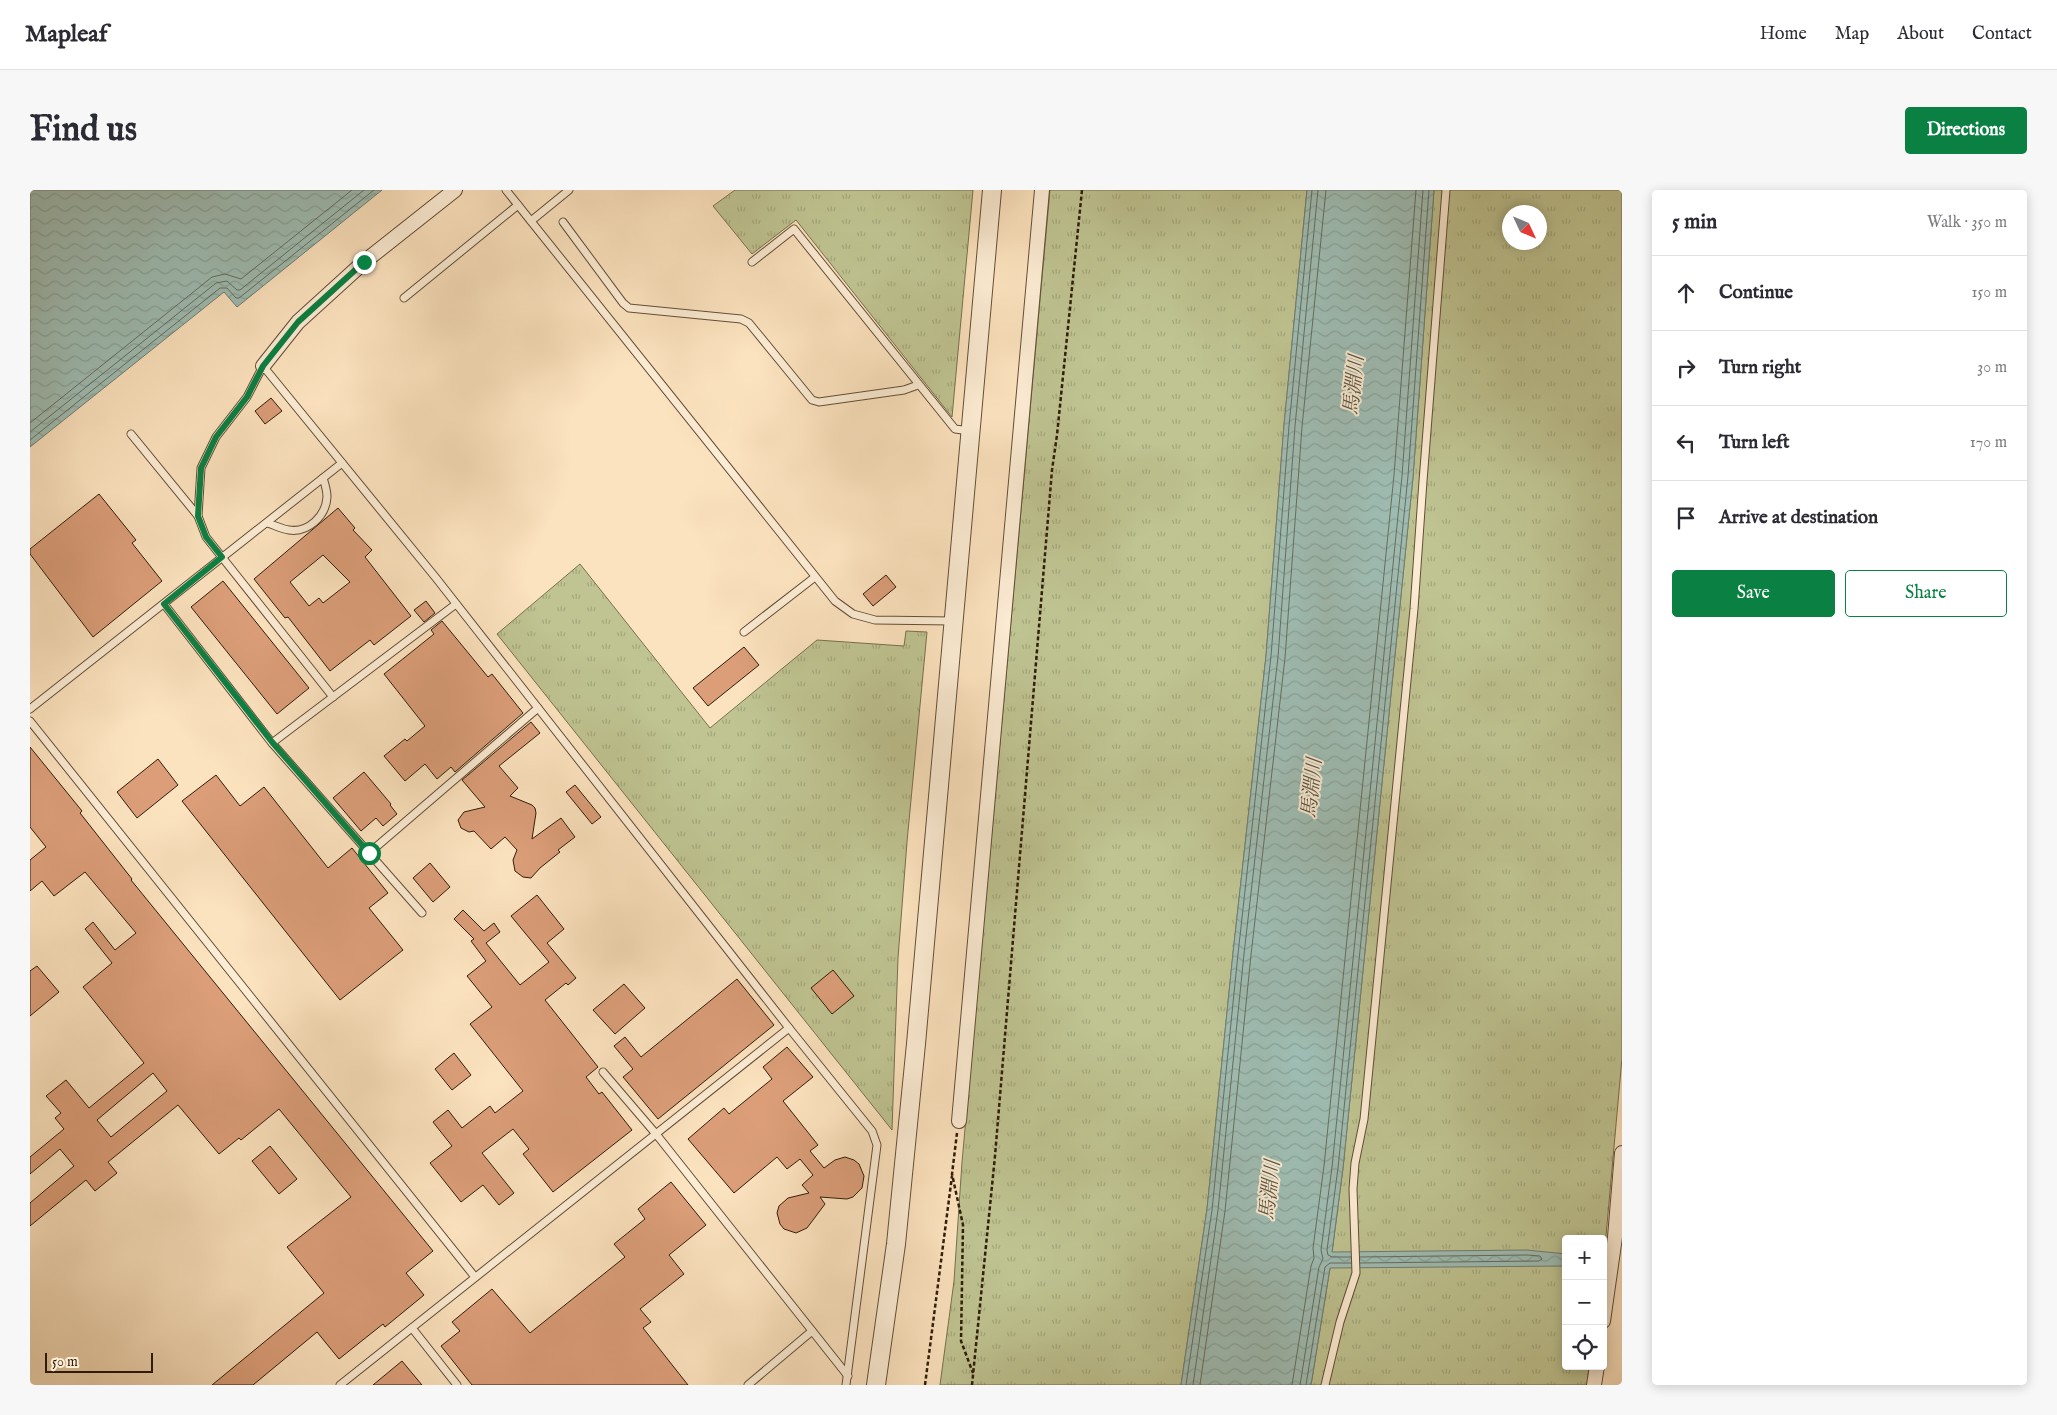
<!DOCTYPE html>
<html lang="en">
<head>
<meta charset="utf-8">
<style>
	:root { --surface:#fff; --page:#f7f7f7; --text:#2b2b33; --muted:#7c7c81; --line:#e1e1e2; --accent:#0b8043 }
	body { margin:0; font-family:"IM FELL English","Noto Serif JP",serif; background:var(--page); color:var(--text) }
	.controls { position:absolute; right:15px; bottom:15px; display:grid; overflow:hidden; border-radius:5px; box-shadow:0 2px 12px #0003 }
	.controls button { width:45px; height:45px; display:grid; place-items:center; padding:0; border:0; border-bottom:1px solid var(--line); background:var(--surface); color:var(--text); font:25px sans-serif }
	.compass { position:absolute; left:1472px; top:15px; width:45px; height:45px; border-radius:50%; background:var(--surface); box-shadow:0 2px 12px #0003; rotate:134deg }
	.scale { position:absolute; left:15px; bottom:12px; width:108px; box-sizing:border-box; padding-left:5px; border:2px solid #301c08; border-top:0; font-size:14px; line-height:18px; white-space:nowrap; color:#301c08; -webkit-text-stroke:4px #fdedd5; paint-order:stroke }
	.stop { position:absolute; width:15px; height:15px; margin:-11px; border:4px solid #0b8043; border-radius:50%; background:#fff }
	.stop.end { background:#0b8043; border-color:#fff; box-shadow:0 1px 5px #0008 }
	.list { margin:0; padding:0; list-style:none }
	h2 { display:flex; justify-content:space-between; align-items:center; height:65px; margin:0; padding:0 20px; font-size:21px }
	h2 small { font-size:16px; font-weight:400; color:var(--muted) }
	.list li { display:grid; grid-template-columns:32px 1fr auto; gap:15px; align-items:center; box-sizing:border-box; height:75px; padding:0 20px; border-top:1px solid var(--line) }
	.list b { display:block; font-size:19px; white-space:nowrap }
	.list em { font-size:16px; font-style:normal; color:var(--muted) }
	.actions { display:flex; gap:10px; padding:15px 20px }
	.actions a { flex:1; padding:11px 0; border:1px solid var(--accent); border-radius:5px; text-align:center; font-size:18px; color:var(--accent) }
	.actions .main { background:var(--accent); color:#fff }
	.icon { flex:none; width:28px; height:28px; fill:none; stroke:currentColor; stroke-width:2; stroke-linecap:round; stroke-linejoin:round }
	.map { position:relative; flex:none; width:1592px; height:1195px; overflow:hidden; border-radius:5px }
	header { display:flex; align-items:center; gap:30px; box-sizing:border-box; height:70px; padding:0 25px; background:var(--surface); border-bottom:1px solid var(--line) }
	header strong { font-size:24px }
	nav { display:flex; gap:28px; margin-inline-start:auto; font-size:18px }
	.intro { display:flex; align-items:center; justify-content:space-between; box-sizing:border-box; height:120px; padding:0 30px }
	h1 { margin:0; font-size:35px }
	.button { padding:12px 22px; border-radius:5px; background:var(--accent); color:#fff; font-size:18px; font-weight:700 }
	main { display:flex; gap:30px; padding:0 30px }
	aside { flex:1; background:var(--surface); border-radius:5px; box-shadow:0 2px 12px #0003 }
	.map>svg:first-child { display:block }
	.grass { fill:url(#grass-tufts); stroke:#78704d; fill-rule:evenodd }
	.water { fill:url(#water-waves); stroke:#737d70 }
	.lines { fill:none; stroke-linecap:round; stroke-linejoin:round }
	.shore { stroke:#686d5e; stroke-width:1 }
	.building { fill:#db9e79; stroke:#301c08; fill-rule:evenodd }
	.service-casing { stroke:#634e36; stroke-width:9 }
	.minor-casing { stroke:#634e36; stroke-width:16 }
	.tertiary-casing { stroke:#634e36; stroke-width:20 }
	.path { stroke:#301c08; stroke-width:2.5; stroke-dasharray:4 2.5; stroke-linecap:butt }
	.service { stroke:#fdedd5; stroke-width:7 }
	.minor { stroke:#fdedd5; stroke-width:14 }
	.tertiary { stroke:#fdedd5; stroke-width:18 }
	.route { stroke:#0b8043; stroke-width:6 }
	.labels { text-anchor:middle; stroke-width:4; stroke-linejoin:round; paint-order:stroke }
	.water-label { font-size:20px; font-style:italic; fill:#575545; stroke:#fdedd5 }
</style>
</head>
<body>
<header>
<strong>Mapleaf</strong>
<nav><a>Home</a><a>Map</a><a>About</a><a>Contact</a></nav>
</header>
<div class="intro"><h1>Find us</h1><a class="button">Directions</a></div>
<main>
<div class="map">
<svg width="1592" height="1195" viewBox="0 0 1592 1195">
	<defs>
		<pattern id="grass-tufts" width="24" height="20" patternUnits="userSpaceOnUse" patternTransform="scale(1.25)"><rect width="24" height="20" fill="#bfc492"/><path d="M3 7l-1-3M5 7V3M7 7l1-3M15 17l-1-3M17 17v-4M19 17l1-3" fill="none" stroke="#a4a87c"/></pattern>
		<pattern id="water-waves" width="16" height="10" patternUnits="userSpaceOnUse" patternTransform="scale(1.25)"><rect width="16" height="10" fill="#9fbeb5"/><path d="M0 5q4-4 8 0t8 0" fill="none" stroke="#89a39a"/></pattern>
	</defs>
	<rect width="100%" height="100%" fill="#fce3bf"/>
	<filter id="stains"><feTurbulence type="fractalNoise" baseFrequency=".004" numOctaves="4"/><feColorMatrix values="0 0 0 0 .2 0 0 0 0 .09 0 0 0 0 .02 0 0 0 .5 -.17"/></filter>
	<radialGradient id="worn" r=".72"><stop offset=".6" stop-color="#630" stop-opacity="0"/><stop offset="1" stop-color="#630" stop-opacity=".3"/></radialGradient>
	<g class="grass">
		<polygon points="705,0 943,0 922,227 766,30 722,64 683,16"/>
		<polygon points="1020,0 1277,0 1254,235 1236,466 1203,763 1177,1019 1151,1195 910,1195 924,1091 932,972"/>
		<path d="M1404,0h188v868l-19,211v-30h-37v127h23l-2,19h-276l19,-117 13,-100 70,-691zM1480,22h30v30h-30z"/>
		<polygon points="550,374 680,538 787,450 874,456 876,441 897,442 877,652 868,768 862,940 467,444"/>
	</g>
	<g class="water">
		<polygon points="0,0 352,0 207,117 194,102 0,257"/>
		<polygon points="1277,0 1404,0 1383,287 1313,978 1302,1062 1497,1060 1536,1064 1536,1076 1300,1078 1281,1195 1151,1195 1177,1019 1203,763 1236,466 1254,235"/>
	</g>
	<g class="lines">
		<g class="shore">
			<polyline points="0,233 182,87 195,84 211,89 322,0"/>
			<polyline points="0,242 186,93 197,91 207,100 210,100 334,0"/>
			<polyline points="0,250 190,98 197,98 206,108 209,108 344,0"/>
			<polyline points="1321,1067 1302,1067 1298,1065 1297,1060 1308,978 1378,286 1399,0"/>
			<polyline points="1330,1067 1497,1065 1510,1066 1512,1069 1509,1071 1330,1073"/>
			<polyline points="1156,1195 1182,1020 1208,764 1241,466 1259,236 1282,0"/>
			<polyline points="1163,1195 1188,1020 1214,764 1248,467 1265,236 1288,0"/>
			<polyline points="1170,1195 1195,1021 1221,765 1255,468 1272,237 1296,0"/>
			<polyline points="1262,1195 1281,1076 1284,1068 1283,1058 1294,976 1364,285 1386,0"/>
			<polyline points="1270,1195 1289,1077 1293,1069 1291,1060 1302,977 1372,286 1393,0"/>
			<polyline points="1276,1195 1295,1077 1300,1073 1321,1073"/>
		</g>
	</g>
	<g class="building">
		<polygon points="241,208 252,221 235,234 225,221"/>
		<polygon points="69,304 106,350 102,353 132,391 63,447 0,364 0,359"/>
		<path d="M308,318l17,20 -2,2 19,20 -7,7 46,59 -37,29 -4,-5 -40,31 -42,-54 -3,1 -31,-39zM293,365l27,27 -27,21 -4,-5 -10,8 -19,-24z"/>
		<polygon points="856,385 866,397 843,416 833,404"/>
		<polygon points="193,391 279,498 247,524 161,417"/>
		<polygon points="396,411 405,423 394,432 384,420"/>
		<polygon points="412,431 458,487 462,484 493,523 425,582 421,577 407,589 395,574 375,591 354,566 375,549 377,551 395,536 354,484 404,444 401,440"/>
		<polygon points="714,457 729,475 678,516 663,498"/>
		<polygon points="501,532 510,543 469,576 488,598 480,606 502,615 505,618 506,623 502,649 531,628 545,647 528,660 530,662 510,678 501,688 493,687 485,681 483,670 487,660 475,647 461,659 444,641 439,642 431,638 428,630 434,622 455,617 432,590"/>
		<path d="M0,557l52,64 -2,2 52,66 -1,1 302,371 -27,22 18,22 -39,32 -2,-3 -44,35 -22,-27 -64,53h-41l112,-92 -37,-46 64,-50 -72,-88 -38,31 -2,-2 -20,16 -41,-49 -70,57 9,11 -22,18 -9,-11 -56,46v-23l44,-37 -14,-17 -30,25v-17l34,-28 -9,-11 6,-5 -15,-17 20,-16 23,28 55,-45 -61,-76 29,-24 -27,-34 8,-7 22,28 21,-17 -51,-61 -31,24 -12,-15 -12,10v-31l16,-13 -16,-20zM123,883l14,18 -56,46 -14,-17z"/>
		<polygon points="128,569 148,595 107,628 87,602"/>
		<polygon points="334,582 361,614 360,615 367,624 353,636 346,628 331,641 303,608"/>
		<polygon points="186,585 210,616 234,597 298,678 322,658 358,703 339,718 373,760 310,810 152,611"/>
		<polygon points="545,595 571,627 562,634 536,602"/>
		<polygon points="400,673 420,697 403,712 383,688"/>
		<polygon points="507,705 534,739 517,753 546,788 538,795 536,793 515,810 568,877 556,887 569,904 572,902 602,940 523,1002 493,964 499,959 483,939 452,963 484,1003 469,1015 453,995 431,1012 400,973 422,956 403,932 418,920 432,938 460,916 465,923 493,901 440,834 462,817 437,786 456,771 441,751 444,749 424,729 433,720 454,741 464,733 470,742 456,753 490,795 519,772 481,726"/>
		<polygon points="7,776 29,802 0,826 0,781"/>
		<polygon points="803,780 824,806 802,824 781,798"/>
		<polygon points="707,789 744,835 628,929 593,887 603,879 584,856 595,847 611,867"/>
		<polygon points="594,794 615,818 585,844 563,820"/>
		<polygon points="757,857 783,887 753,911 788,955 780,961 794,978 805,970 815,967 824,970 829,974 834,986 832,998 823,1007 817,1009 790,1007 795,1014 777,1038 766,1043 754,1039 750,1034 747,1023 749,1016 758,1008 779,1003 772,995 783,985 770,969 757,979 747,967 704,1003 658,949 694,918 699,924 742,889 733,877"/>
		<polygon points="424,863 441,885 422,900 405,879"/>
		<polygon points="240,956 267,989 249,1004 222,971"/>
		<polygon points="641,992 676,1035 639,1065 654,1084 610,1119 621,1132 613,1138 658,1195 442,1195 411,1156 430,1141 422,1132 462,1099 500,1143 595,1067 584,1054 615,1029 608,1019"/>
		<polygon points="372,1171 392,1195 343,1195"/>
	</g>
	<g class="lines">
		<g class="service-casing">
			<g id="service">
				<polyline points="476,0 805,411 823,424 845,430 923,431"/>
				<polyline points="501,31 539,0"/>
				<polyline points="533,32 593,113 599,118 711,129 719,133 782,210 789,212 874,200 888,195"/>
				<polyline points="722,72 764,39 925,239 940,241"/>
				<polyline points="374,108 488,15"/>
				<polyline points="101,244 168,326"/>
				<path d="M237,333c7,2 15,6 22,7 19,3 37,-14 38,-33 0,-6 -2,-13 -4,-19"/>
				<polyline points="134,414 242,553 392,723"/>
				<polyline points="714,442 785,387"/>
				<polyline points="303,507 176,347 168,326 171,278 186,247 217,207 233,176 406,388 759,838 310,1195"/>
				<polyline points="0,519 312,273"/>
				<polyline points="0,531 445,1087"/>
				<polyline points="242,553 426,414"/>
				<polyline points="339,663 508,518"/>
				<polyline points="759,838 842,941 847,955 816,1195"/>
				<polyline points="573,882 626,944 818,1186"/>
				<polyline points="382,1138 427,1195"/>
				<polyline points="718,1195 782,1141"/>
				<polyline points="1295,1195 1310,1132 1326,1083 1323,999 1325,973 1334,929 1384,419 1393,291 1416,0"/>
			</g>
		</g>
		<g class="minor-casing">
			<g id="minor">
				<polyline points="233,176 268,132 334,72 425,0"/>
				<polyline points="929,931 1012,0"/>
				<polyline points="1573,1131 1585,1047 1592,963"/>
				<polyline points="1564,1195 1567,1176"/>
			</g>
		</g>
		<g class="tertiary-casing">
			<polyline id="tertiary" points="846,1195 866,1054 886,854 962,0"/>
		</g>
		<g class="path">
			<polyline points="927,943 922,984 933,1035 931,1151 943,1183"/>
			<polyline points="895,1195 922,986"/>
			<polyline points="942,1195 965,966 1022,280 1027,245 1052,0"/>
		</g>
		<use href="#service" class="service"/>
		<use href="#minor" class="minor"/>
		<use href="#tertiary" class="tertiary"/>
	</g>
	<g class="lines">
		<polyline class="route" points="334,72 268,132 233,176 217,207 186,247 171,278 168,326 176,347 192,367 134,414 242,552 339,663"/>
	</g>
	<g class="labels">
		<g class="water-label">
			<text transform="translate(1323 195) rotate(-84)" y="7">馬淵川</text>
			<text transform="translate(1281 598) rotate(-84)" y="7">馬淵川</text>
			<text transform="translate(1239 1000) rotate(-84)" y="7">馬淵川</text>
		</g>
	</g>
	<rect width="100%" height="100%" filter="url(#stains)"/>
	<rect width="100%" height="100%" fill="url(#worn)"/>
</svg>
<div class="controls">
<button>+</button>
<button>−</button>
<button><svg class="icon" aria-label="locate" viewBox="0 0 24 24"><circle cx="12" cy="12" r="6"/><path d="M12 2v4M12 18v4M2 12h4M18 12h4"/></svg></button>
</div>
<svg class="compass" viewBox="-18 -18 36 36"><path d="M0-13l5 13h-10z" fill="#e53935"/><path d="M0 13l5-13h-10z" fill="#7c7c81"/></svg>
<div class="scale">50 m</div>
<div class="stop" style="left:339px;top:663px"></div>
<div class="stop end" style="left:334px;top:72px"></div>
</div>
<aside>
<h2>5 min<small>Walk · 350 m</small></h2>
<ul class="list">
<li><svg class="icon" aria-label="ahead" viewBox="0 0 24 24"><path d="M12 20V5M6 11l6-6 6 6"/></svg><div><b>Continue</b></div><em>150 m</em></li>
<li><svg class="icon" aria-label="right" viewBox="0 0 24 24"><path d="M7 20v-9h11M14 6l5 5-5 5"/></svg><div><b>Turn right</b></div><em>30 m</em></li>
<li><svg class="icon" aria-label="left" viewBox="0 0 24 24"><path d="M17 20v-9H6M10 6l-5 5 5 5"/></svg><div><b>Turn left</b></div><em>170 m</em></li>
<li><svg class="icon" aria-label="arrive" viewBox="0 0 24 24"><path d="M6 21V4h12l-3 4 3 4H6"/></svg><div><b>Arrive at destination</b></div></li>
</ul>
<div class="actions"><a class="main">Save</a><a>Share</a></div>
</aside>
</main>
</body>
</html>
